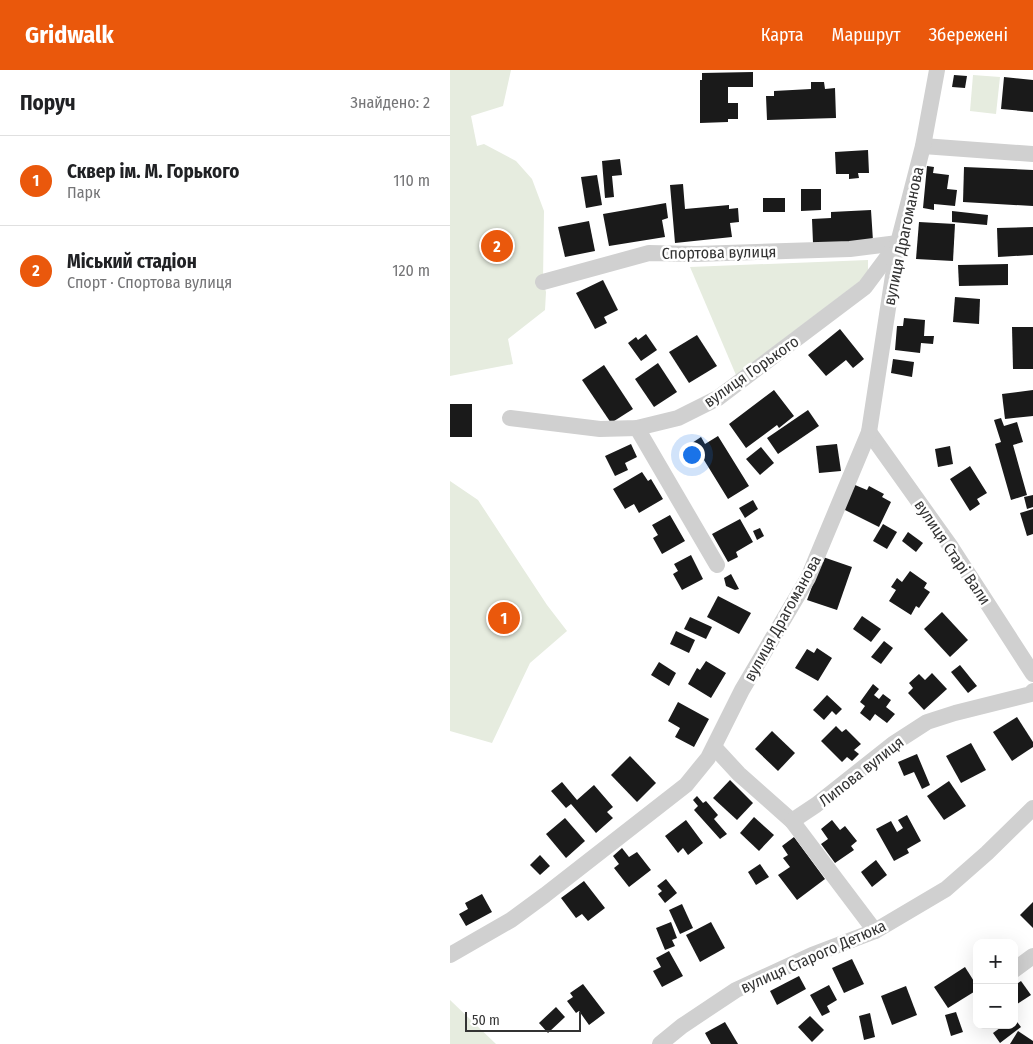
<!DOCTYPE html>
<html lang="uk">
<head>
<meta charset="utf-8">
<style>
	:root { --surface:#fff; --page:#f6f6f6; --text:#202124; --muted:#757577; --line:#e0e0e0; --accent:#ea580c }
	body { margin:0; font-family:"Fira Sans Condensed",sans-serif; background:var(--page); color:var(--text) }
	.controls { position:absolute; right:15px; bottom:15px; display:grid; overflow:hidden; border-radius:10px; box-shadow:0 5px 20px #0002 }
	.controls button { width:45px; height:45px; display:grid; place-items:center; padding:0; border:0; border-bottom:1px solid var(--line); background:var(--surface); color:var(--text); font:25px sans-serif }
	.scale { position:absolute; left:15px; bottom:12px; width:116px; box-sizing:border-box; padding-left:5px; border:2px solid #333; border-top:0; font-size:14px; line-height:18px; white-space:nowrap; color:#333; -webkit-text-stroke:4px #fff; paint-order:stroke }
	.you { position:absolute; left:241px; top:384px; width:18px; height:18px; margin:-12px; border:4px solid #fff; border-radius:50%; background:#1a73e8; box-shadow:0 0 0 8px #1a73e833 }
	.badge { display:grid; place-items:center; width:32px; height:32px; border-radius:50%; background:var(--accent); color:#fff; font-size:16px; font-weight:700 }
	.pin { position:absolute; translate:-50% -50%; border:2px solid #fff; box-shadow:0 1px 5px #0006 }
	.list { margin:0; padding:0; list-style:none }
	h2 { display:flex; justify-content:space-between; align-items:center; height:65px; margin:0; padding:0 20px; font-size:21px }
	h2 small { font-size:16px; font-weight:400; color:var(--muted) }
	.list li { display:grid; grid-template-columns:32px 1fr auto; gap:15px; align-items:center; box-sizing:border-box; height:90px; padding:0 20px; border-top:1px solid var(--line) }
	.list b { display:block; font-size:19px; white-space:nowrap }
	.list p { margin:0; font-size:16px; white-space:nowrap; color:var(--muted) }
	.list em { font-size:16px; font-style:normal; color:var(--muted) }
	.map { position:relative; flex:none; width:583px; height:974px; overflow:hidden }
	header { display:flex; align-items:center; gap:30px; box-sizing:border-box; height:70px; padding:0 25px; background:var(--accent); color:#fff }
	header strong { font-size:24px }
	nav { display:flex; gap:28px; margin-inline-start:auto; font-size:18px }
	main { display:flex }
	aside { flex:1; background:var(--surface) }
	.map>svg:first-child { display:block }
	.green { fill:#e6ecdf }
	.building { fill:#1a1a1a }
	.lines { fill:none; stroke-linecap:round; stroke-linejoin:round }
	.minor { stroke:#d0d0d0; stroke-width:16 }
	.labels { text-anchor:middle; stroke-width:5; stroke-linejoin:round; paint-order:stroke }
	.street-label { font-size:16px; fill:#333; stroke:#fff }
</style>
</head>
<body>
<header>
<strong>Gridwalk</strong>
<nav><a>Карта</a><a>Маршрут</a><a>Збережені</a></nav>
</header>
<main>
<aside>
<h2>Поруч<small>Знайдено: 2</small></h2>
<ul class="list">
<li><span class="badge">1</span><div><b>Сквер ім. М. Горького</b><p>Парк</p></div><em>110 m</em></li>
<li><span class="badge">2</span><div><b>Міський стадіон</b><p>Спорт · Спортова вулиця</p></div><em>120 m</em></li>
</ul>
</aside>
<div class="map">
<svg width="583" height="974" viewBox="0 0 583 974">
	<rect width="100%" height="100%" fill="#fff"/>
	<g class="green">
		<polygon points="0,0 61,0 53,36 21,46 27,76 34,74 66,91 82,109 94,141 93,211 96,222 95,240 58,269 63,294 0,306"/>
		<polygon points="523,5 550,7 546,44 520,41"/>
		<polygon points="418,190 418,205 286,305 240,197"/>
		<polygon points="0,411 28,430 97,535 117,561 80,593 42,673 0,661"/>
		<polygon points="0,930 46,974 0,974"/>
	</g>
	<g class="building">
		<polygon points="303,2 303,17 278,17 278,33 288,33 288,49 278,49 278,52 250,53 250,10 252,10 252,3"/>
		<polygon points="504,5 517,6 515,18 502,17"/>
		<polygon points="554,7 583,10 583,42 551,39"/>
		<polygon points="361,12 374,12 375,19 385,18 386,48 317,50 316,26 324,26 324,21 361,19"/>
		<polygon points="418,80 419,103 408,103 409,108 399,109 399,104 386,104 385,82"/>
		<polygon points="170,89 172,105 162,106 164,127 155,128 152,91"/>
		<polygon points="477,96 484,97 483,103 499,105 497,119 507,120 505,136 484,134 484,140 473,138"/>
		<polygon points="514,97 583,100 583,136 513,132"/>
		<polygon points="147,105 152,135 136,138 131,107"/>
		<polygon points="233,114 235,139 279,135 279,139 288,138 289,152 280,153 282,167 225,173 220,115"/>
		<polygon points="351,119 371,119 371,140 351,141"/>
		<rect x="313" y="128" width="22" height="14"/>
		<polygon points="216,133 218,148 212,150 215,167 159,176 153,144"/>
		<polygon points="421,140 423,171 363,173 362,149 381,148 381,142"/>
		<polygon points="502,141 538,145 537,155 502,152"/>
		<polygon points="139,151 145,181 115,187 108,157"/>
		<polygon points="469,152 505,154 503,191 466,189"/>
		<polygon points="583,157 583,185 548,187 547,158"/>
		<polygon points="558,194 558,215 509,216 508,195"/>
		<polygon points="153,210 168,240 154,247 157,253 145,259 126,223"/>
		<polygon points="505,227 530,229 529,254 503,252"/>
		<polygon points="454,248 475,250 474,266 484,266 483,274 471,273 470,283 445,280 447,256 453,256"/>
		<polygon points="562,257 583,257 583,299 563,299"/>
		<polygon points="390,259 414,289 403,298 396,290 376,306 358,285"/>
		<polygon points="196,264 207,280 191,291 178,273 186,267 188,270"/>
		<polygon points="247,265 267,296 239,313 219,282"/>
		<polygon points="443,289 464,292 462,307 441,303"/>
		<polygon points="208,293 227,322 204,337 185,309"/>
		<polygon points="154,295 183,339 161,353 132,310"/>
		<polygon points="324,320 344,346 329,358 327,355 296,378 279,354"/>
		<polygon points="583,320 583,346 555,349 552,324"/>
		<rect x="0" y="334" width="22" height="33"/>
		<polygon points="358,340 369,356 328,384 317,368"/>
		<polygon points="551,348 554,356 567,352 573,372 563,375 577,425 561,430 545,374 551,372 544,350"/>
		<polygon points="268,366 299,416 278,429 254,390 249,392 239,375 251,367 255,374"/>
		<polygon points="181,374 187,387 175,393 178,400 165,406 155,386"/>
		<polygon points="387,374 391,401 369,403 366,376"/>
		<polygon points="500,376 503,394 488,397 485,379"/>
		<polygon points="311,377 324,393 310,405 296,389"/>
		<polygon points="520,396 537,423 527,429 530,434 520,441 500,409"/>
		<polygon points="192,402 198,411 201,409 213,429 189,443 184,434 175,439 163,419"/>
		<polygon points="405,415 417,420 419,416 434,424 432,427 441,432 429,457 393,439"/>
		<polygon points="583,425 583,437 577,439 574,427"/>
		<polygon points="303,430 308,439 295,448 289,438"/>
		<polygon points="583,439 583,464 577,466 570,443"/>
		<polygon points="220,445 235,471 212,484 203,468 208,465 202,455"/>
		<polygon points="290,449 303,472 286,482 288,487 278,492 262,464"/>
		<polygon points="433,454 447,462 437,479 423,471"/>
		<polygon points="310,458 314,466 307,470 303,461"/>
		<polygon points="458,462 473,473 466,482 452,471"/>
		<polygon points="241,485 253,509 232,520 223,504 228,501 224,494"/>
		<polygon points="373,487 402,497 387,540 357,530"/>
		<polygon points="460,501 477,513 474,518 480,522 469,538 466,536 461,545 439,531 446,520 441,517 447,508 452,512"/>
		<polygon points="281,504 289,519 285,520 276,516 274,508"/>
		<polygon points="268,526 301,543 289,564 257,547"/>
		<polygon points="492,542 518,570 500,587 474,559"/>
		<polygon points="412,546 431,559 421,572 403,559"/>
		<polygon points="240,547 262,557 256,569 234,559"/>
		<polygon points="226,561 245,570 239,583 220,574"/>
		<polygon points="434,571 443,578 431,594 421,587"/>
		<polygon points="367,578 382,588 368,611 345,598 357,579 364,583"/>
		<polygon points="256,591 276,603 261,628 238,614 247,598 250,600"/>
		<polygon points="209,592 226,603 219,616 201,605"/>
		<polygon points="510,595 527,616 518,623 501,602"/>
		<polygon points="482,603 497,619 474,640 458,623 463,618 459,613 469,604 475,610"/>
		<polygon points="423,614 429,619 424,625 429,629 433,624 441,630 436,637 445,644 437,653 425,644 420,651 410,643 415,636 410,632"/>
		<polygon points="377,625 392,639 386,645 382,641 374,650 363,640"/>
		<polygon points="228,632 259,649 244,677 225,667 230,658 218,651"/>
		<polygon points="567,647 583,672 583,677 562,691 543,662"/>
		<polygon points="386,656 392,662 396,659 411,674 404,680 409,684 402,691 397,687 392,692 371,671"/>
		<polygon points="322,661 345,683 328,701 305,679"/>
		<polygon points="521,673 536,700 511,713 496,686"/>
		<polygon points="467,684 480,715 472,719 464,702 454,706 448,692"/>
		<polygon points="180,686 206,713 187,732 161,705"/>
		<polygon points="280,710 303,733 287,750 263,728"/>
		<polygon points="499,711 516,736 494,750 477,726"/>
		<polygon points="112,712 127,730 144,715 163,737 157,742 163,748 146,763 121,734 116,738 101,721"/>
		<polygon points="247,726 253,733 256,731 268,745 264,749 277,764 270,769 244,740 248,736 243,730"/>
		<polygon points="457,745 471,771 457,779 459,783 444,791 426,759 441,751 447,762 453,758 448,750"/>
		<polygon points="304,747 324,765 309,781 290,763"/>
		<polygon points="115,748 135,771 116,788 96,764"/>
		<polygon points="236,750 253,773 238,785 233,778 228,783 215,766"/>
		<polygon points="382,750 390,760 395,756 407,771 401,776 404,780 385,793 371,774 378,769 371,759"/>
		<polygon points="344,767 375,809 347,830 328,805 340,797 333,788 338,785 332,776"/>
		<polygon points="172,778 179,787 187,782 201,800 179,817 164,798 169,794 163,786"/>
		<polygon points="90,785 100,796 90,805 80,795"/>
		<polygon points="426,790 437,805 422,817 411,802"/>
		<polygon points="310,794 319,807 306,815 298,802"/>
		<polygon points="216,809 227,823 215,833 208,824 212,821 207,816"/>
		<polygon points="134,811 155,838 138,851 132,844 126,848 111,828"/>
		<polygon points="32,824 42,842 16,856 9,844 18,839 15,833"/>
		<polygon points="583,832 583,858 570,845"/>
		<polygon points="232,834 243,858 230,864 219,840"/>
		<polygon points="221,852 227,868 222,870 225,876 215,880 206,858"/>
		<polygon points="261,852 275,878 250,892 236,865"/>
		<polygon points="219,881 233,906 212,917 203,901 211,897 206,888"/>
		<polygon points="402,889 414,914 394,923 382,898"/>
		<polygon points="515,897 527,916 527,920 498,938 484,917"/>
		<polygon points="349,906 356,919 327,935 320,921"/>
		<polygon points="571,911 581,925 564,936 564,916"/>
		<polygon points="133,914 155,943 139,955 129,941 126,943 117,931 123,927 120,923"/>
		<polygon points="379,915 387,930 377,936 380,942 372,946 360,925"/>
		<polygon points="456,916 467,945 442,955 431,926"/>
		<polygon points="106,937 115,947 98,963 89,953"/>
		<polygon points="506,942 513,962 501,966 495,945"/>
		<polygon points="420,943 425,967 414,970 409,946"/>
		<polygon points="360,946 374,960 362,972 348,957"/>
		<polygon points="564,948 571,957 550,973 543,963 554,955 564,955"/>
		<polygon points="275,952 288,974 261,974 255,963"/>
		<polygon points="568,961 583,971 583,974 560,974"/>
	</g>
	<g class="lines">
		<g class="minor">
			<polyline points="473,76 583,84"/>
			<polyline points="93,212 199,183 246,184 400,179 448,173"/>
			<polyline points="60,348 150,359 187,358 228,348 268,328 415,217 447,174"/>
			<polyline points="187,358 267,495"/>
			<polyline points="419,362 501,477 583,604"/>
			<polyline points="264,677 289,704 342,751 366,735 443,674 477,652 505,643 581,624 583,621"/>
			<polyline points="342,751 425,861"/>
			<polyline points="0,885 61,850 95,825 236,715 258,688 292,620 358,508 419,362 448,173 473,76 487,0"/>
			<polyline points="564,900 583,886"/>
			<polyline points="210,974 232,956 286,920 362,885 425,861 496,819 537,783 583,738"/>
		</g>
	</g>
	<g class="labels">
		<g class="street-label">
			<text transform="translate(453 166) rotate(-78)" y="6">вулиця Драгоманова</text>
			<text transform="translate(269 182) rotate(-1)" y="6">Спортова вулиця</text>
			<text transform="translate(301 301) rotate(-35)" y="6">вулиця Горького</text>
			<text transform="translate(503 482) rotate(56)" y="6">вулиця Старі Вали</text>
			<text transform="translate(332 548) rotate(-61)" y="6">вулиця Драгоманова</text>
			<text transform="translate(411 701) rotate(-38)" y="6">Липова вулиця</text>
			<text transform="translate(363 886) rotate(-24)" y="6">вулиця Старого Детюка</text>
		</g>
	</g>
</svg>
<div class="controls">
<button>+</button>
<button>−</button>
</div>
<div class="scale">50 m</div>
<div class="you"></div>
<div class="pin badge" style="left:54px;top:548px">1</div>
<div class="pin badge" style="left:47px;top:176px">2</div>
</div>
</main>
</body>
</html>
